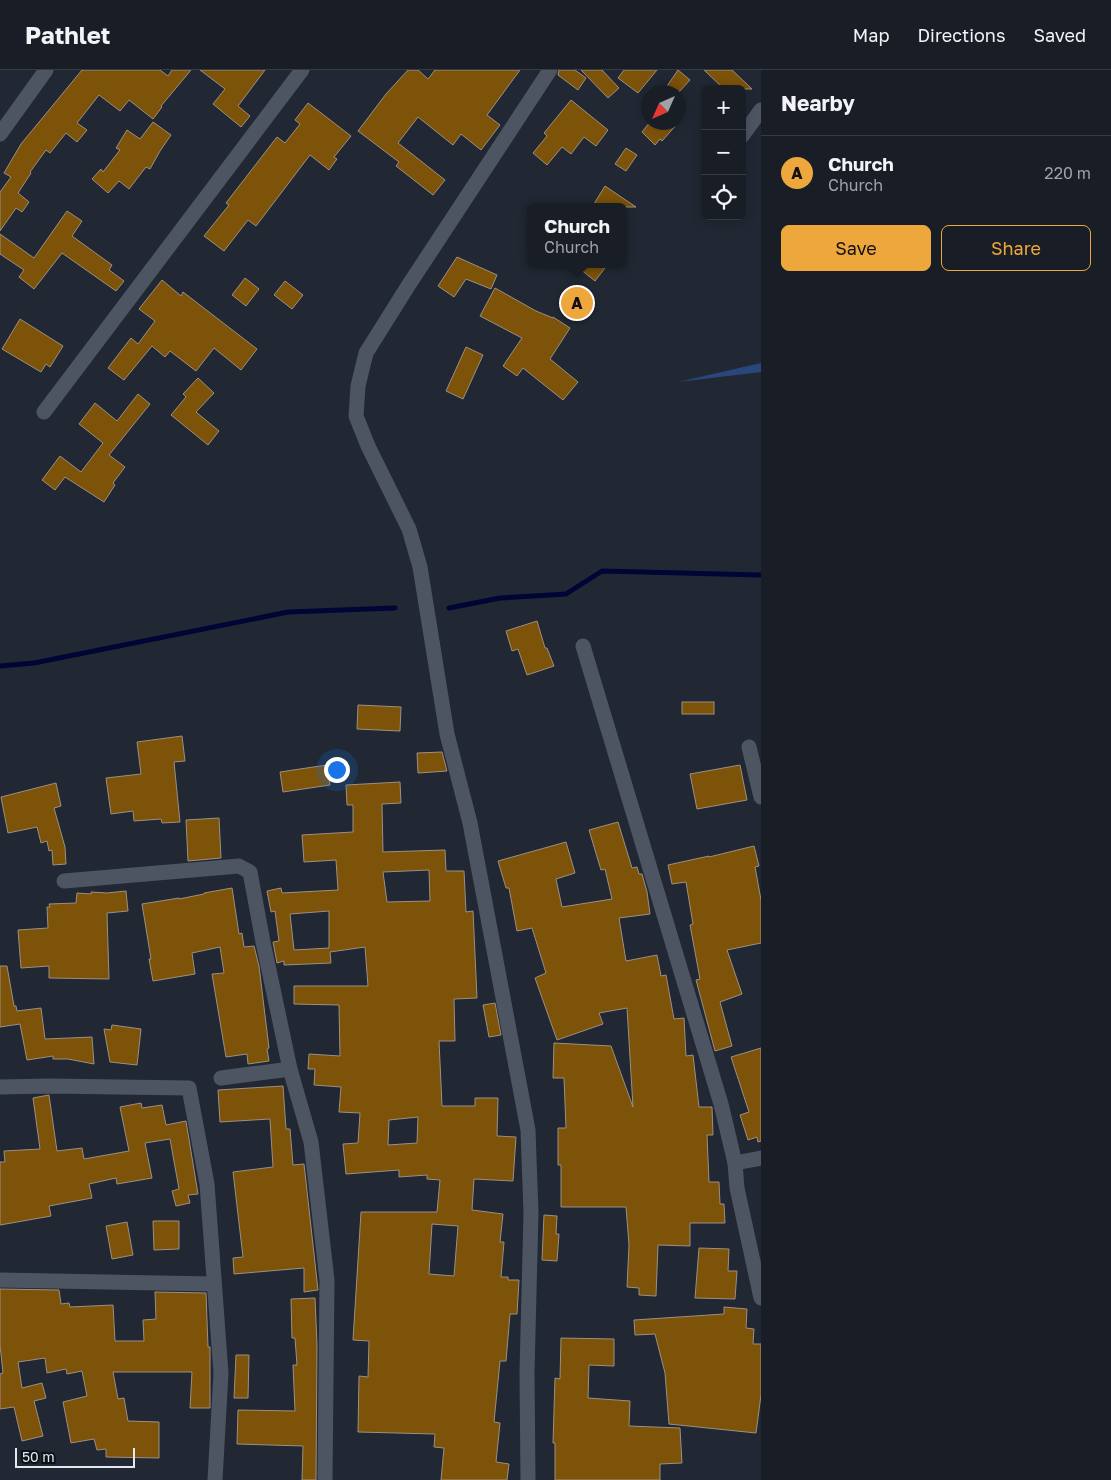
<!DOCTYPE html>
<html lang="en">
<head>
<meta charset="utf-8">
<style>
	:root { --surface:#191e26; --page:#262b32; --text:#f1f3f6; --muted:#9fa2a7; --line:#373c43; --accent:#eea73c }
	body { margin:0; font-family:"Golos Text",sans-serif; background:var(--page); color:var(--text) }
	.controls { position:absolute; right:15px; top:15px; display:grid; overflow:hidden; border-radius:8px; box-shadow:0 2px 12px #0003 }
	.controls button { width:45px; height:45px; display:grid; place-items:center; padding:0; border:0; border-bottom:1px solid var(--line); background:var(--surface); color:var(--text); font:25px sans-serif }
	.compass { position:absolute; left:641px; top:15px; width:45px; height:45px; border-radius:50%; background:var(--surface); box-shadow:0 2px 12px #0003; rotate:225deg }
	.scale { position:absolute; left:15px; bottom:12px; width:120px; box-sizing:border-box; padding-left:5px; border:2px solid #e3e8f0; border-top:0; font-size:14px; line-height:18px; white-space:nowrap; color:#e3e8f0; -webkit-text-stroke:4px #0e1116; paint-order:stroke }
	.you { position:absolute; left:336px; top:699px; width:18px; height:18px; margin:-12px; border:4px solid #fff; border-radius:50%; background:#1a73e8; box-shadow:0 0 0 8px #1a73e833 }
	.badge { display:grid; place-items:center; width:32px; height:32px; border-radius:50%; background:var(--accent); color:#111; font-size:16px; font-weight:700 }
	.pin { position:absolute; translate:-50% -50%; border:2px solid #fff; box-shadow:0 1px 5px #0006 }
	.popup { position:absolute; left:527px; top:133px; width:100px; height:65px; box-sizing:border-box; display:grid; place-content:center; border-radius:8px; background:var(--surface); filter:drop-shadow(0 1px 4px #0005); font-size:16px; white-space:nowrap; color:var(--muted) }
	.popup b { font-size:19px; color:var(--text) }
	.popup::after { content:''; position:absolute; left:50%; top:100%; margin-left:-10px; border:10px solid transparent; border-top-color:var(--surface) }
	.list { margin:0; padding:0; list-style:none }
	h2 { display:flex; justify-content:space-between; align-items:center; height:65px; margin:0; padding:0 20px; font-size:21px }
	h2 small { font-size:16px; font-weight:400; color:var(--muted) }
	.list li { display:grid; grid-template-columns:32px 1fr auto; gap:15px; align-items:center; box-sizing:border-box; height:75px; padding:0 20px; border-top:1px solid var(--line) }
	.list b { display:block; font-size:19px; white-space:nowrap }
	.list p { margin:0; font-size:16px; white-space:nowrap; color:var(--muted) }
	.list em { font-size:16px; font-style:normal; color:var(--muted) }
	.actions { display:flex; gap:10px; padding:15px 20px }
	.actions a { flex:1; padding:11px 0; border:1px solid var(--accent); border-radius:8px; text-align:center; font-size:18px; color:var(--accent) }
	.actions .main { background:var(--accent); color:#111 }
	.icon { flex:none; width:28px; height:28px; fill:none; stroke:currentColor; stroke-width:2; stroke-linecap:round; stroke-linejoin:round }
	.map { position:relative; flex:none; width:761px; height:1410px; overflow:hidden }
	header { display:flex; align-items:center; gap:30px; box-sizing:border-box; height:70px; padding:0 25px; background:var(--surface); border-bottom:1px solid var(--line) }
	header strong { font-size:24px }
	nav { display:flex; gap:28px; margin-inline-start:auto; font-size:18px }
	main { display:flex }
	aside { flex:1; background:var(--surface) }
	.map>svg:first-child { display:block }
	.green { fill:#29477b }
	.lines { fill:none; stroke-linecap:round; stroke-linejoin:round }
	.stream { stroke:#000535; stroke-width:5 }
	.building { fill:#7d5209; stroke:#9b9083; fill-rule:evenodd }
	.minor { stroke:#4e5562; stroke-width:15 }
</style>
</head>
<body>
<header>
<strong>Pathlet</strong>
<nav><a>Map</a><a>Directions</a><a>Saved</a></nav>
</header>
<main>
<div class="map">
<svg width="761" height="1410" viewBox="0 0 761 1410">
	<rect width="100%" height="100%" fill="#212833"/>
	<polygon class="green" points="761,293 761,302 678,312"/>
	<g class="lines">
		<g class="stream">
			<polyline points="449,538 500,528 566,524 602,501 761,505"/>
			<polyline points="0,596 34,593 288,542 395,538"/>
		</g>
	</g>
	<g class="building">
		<polygon points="82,0 160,0 168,6 172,0 191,0 161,36 162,37 153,49 129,30 120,41 99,25 77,53 87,60 77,72 66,63 50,83 46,80 30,102 31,103 18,123 29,132 22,142 16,138 0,161 0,122 11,107 4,103 21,74"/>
		<polygon points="200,0 265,0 238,36 250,46 241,57 213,34 225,19"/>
		<polygon points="408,0 418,0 428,9 435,0 520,0 487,45 500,55 481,80 461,64 453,75 418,47 398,73 445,110 433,125 396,96 399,92 358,61 386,24"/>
		<polygon points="559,0 575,0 586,8 578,20 558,5"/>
		<polygon points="581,0 602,0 619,18 608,28"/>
		<polygon points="624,0 657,0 638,23 618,8"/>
		<polygon points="678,0 690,10 679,22 663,22"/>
		<polygon points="704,0 732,0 752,19 724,19"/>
		<polygon points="571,30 608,60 596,76 584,67 571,84 562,77 547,95 533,83 547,66 544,63"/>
		<polygon points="308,33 351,66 334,87 337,89 329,100 310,85 256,156 248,150 224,181 204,166 229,135 226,133 277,67 285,73 300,54 295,50"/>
		<polygon points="153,52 171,65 160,81 150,99 146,97 129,119 119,111 108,123 92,109 101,99 103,102 120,80 116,78 127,60 140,69"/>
		<polygon points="650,52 679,52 662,71 660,69 655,75 642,62"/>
		<polygon points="626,78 637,85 626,101 615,94"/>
		<polygon points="605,116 636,137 592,137"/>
		<polygon points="67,141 82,151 72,166 112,195 109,200 124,211 116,221 62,183 34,219 19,207 24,200 0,184 0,164 34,188"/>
		<polygon points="457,187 497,205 491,219 466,209 454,227 438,216"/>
		<polygon points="574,194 608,194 595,211"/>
		<polygon points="245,208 259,219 246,236 232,225"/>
		<polygon points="162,210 181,226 183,222 257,279 241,300 214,278 196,301 170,281 165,287 152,276 124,310 108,298 131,268 138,274 155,251 139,239"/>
		<polygon points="285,211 303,225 292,239 274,225"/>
		<polygon points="495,218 536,241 553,248 553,247 570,258 550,289 578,312 563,330 523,298 517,306 503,296 522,268 480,246"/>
		<polygon points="20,249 63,276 50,297 46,294 41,302 2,279"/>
		<polygon points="466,277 483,285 463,329 446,321"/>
		<polygon points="198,308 214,323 196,342 219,361 208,375 171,345 186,327 183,324"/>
		<polygon points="138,324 150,334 109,385 125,397 113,413 115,415 104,432 65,407 55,420 42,410 60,386 81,402 103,373 79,354 95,333 117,351"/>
		<polygon points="537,551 545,578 547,578 554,596 527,605 518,579 512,581 506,561"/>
		<rect x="682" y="632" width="32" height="12"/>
		<polygon points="358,635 401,637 400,661 357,659"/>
		<polygon points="182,666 185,691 174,692 180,752 162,753 161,749 134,751 133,741 111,744 106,708 141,704 137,672"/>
		<polygon points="442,682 447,701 418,703 417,683"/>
		<polygon points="327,695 330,715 283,722 280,702"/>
		<polygon points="740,695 747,730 697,739 690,704"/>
		<path d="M400,712l1,21 -19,1 1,48 62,-2 1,21h18l2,41 7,-1 4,87 -23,1 1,42h-16l3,65h33v-8h23l-1,38 19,1 -3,44 -39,-2 -2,31 31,4 -3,28h4l-3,35h7v3h11l-2,34h-7l-4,47h-6l-6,61 6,1 -4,39 13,2 -2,16h-66l3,-32 -10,-1 1,-13 -77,-2 1,-56 9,1 1,-36 -16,-1 8,-128h76l3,-32 -13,-1v-4l-28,2v-7l-53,4 -3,-30 15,-1 2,-30 -21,-1 2,-25 -27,-2 1,-16h-7l1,-15 31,2 -1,-51 -45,-1v-18h74l-3,-39 -35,5 1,11 -47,2v-4l-7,2 -4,-21 6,-1 -4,-30 -4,1 -4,-21 14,-3 1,5 56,-3 -2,-30 -32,2 -2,-27 51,-3v-27h-6l-1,-20zM429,800l1,31 -43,1 -4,-30zM329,841v37l-35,2 -4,-36zM418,1047l-1,26 -29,2 1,-25zM432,1154l26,2 -4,50 -25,-2z"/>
		<polygon points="56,713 61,736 54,738 65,777 66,794 53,795 52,780 49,781 47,771 41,773 37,757 8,763 1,727"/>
		<polygon points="219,748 221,788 188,791 186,750"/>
		<polygon points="618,752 632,798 637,797 639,804 642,804 647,822 650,844 619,848 626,891 657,885 661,906 666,905 674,949 684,948 686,986 693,985 699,1037 712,1037 713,1065 707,1065 709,1112 719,1112 720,1134 724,1134 725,1153 690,1153 690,1176 658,1175 656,1226 639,1225 639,1218 627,1217 629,1175 626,1137 561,1137 561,1095 558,1095 558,1058 566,1058 564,1008 553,1008 554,973 611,976 633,1037 627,938 599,943 603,954 557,970 535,908 546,903 532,858 517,861 509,818 506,818 498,791 566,772 575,803 556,809 562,837 612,829 605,799 601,800 589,760"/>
		<polygon points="754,776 759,796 755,797 761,830 761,873 727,880 742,924 720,932 732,976 715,981 696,910 700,909 690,855 693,854 686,812 672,814 668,795 709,786 709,787"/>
		<polygon points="232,818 239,864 242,863 244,877 254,876 259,896 269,978 267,979 269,991 248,994 247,984 226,987 212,904 224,903 220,877 192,883 195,904 153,911 149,889 151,889 142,834 179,828 179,829 204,824 204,823"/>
		<polygon points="126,821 128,841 107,843 109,909 49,908 49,896 21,898 18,860 48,858 47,837 50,837 49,834 76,833 77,823 91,824 91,822 107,823"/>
		<polygon points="0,896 7,896 14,936 16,936 17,941 41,938 45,969 92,967 94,994 68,989 53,989 53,986 27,990 20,954 0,957"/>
		<polygon points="495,933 501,965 489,967 483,935"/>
		<polygon points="112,955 141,959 137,995 110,992 104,959 111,960"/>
		<polygon points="761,978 761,1071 758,1072 757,1067 748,1070 740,1045 749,1042 731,987"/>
		<polygon points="283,1016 286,1059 290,1059 293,1095 304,1094 318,1220 304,1222 304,1198 234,1204 233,1188 243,1187 233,1102 273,1097 270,1049 220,1052 218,1020"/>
		<polygon points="49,1025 57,1081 82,1078 84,1089 129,1081 120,1037 141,1033 142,1038 162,1035 166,1055 186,1051 198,1124 188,1125 190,1133 176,1136 172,1121 179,1119 170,1069 145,1073 152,1108 117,1114 116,1108 89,1114 92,1128 49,1136 51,1146 0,1155 0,1092 5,1092 4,1081 40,1079 33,1028"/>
		<polygon points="544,1145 557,1146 556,1164 559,1164 557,1191 542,1190"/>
		<polygon points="153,1151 179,1151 179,1179 154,1180"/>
		<polygon points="127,1152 133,1185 112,1189 106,1156"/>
		<polygon points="699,1178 729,1179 728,1201 737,1201 735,1229 695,1228"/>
		<polygon points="0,1219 59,1220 61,1234 69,1233 70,1237 113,1235 115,1271 144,1271 143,1250 156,1249 155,1222 206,1223 208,1277 210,1277 210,1338 190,1338 192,1302 113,1302 118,1329 124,1328 128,1351 159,1352 159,1388 106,1387 106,1379 97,1380 94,1369 71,1373 63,1332 87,1326 82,1301 67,1304 66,1299 47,1303 45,1288 18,1292 22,1318 42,1313 46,1328 34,1331 43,1366 22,1371 14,1337 0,1339 0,1304 3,1303 0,1275"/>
		<polygon points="315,1228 317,1275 316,1410 302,1410 303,1376 237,1374 238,1340 295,1341 293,1295 297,1295 295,1268 292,1268 291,1229"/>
		<polygon points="724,1237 747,1239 746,1258 754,1259 753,1274 761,1274 761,1325 756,1363 669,1354 665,1303 655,1264 635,1265 634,1250 724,1244"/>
		<polygon points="561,1268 614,1269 614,1296 589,1295 588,1328 630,1331 629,1356 680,1358 682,1393 660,1394 660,1410 555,1410 555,1373 553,1373 555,1308 560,1309"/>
		<polygon points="236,1285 249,1285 248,1328 234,1328"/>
	</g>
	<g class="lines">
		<g class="minor">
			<polyline points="0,64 46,0"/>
			<polyline points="742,66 761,40"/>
			<polyline points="44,342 302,0"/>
			<polyline points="583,576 721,1034 735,1093 737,1118 761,1228"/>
			<polyline points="749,677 761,727"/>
			<polyline points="64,811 239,796 250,802 263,872 290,999 311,1072 327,1210 325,1410"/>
			<polyline points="221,1008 290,999"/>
			<polyline points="0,1017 49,1016 189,1018 207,1114 221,1303 215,1410"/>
			<polyline points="735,1093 761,1088"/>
			<polyline points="0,1210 213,1214"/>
			<polyline points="528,1410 527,1302 531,1143 528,1060 470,753 447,664 420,497 409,459 368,376 356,346 358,316 366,283 408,216 550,0"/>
		</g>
	</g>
</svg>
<div class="controls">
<button>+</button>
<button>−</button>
<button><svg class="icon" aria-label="locate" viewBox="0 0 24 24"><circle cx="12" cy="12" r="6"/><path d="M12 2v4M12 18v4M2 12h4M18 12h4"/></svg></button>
</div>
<svg class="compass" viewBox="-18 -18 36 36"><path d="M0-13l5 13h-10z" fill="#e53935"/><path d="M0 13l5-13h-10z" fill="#9fa2a7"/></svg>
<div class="scale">50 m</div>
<div class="you"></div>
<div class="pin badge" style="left:577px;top:233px">A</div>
<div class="popup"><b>Church</b>Church</div>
</div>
<aside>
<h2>Nearby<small></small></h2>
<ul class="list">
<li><span class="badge">A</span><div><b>Church</b><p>Church</p></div><em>220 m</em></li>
</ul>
<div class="actions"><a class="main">Save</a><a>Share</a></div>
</aside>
</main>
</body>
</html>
